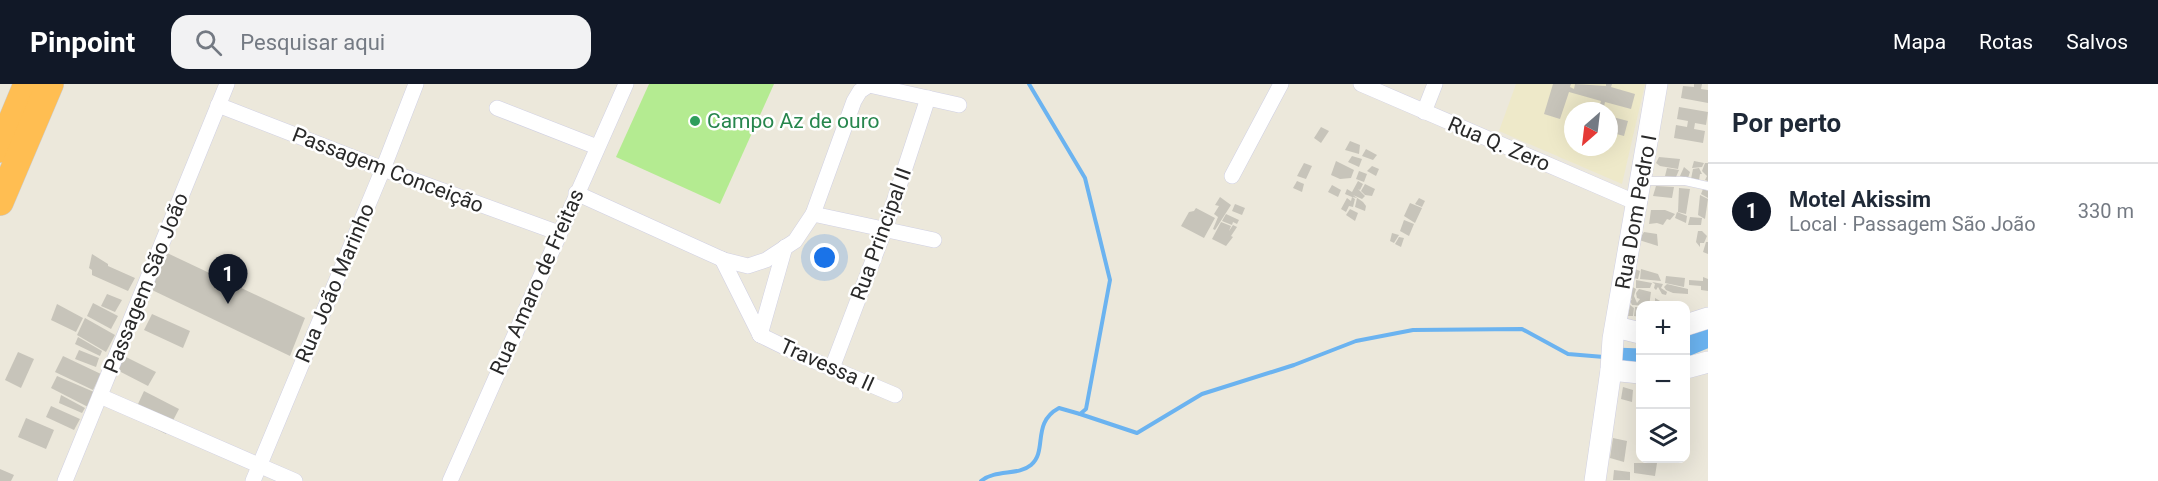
<!DOCTYPE html>
<html lang="pt">
<head>
<meta charset="utf-8">
<style>
	:root { --surface:#fff; --page:#f2f2f3; --text:#1f2937; --muted:#747a83; --line:#e0e1e3; --accent:#111827 }
	body { margin:0; font-family:Roboto,sans-serif; background:var(--page); color:var(--text) }
	.controls { position:absolute; right:18px; bottom:18px; display:grid; overflow:hidden; border-radius:12px; box-shadow:0 6px 24px #0002 }
	.controls button { width:54px; height:54px; display:grid; place-items:center; padding:0; border:0; border-bottom:2px solid var(--line); background:var(--surface); color:var(--text); font:30px sans-serif }
	.compass { position:absolute; left:1564px; top:18px; width:54px; height:54px; border-radius:50%; background:var(--surface); box-shadow:0 6px 24px #0002; rotate:208deg }
	.you { position:absolute; left:825px; top:174px; width:21px; height:21px; margin:-15px; border:4px solid #fff; border-radius:50%; background:#1a73e8; box-shadow:0 0 0 9px #1a73e833 }
	.badge { display:grid; place-items:center; width:39px; height:39px; border-radius:50%; background:var(--accent); color:#fff; font-size:20px; font-weight:700 }
	.pin { position:absolute; translate:-50% -50px; filter:drop-shadow(0 2px 3px #0008) }
	.pin::after { content:''; position:absolute; top:32px; width:21px; height:18px; background:inherit; clip-path:polygon(0 0,100% 0,50% 100%) }
	.list { margin:0; padding:0; list-style:none }
	h2 { display:flex; justify-content:space-between; align-items:center; height:78px; margin:0; padding:0 24px; font-size:26px }
	h2 small { font-size:20px; font-weight:400; color:var(--muted) }
	.list li { display:grid; grid-template-columns:39px 1fr auto; gap:18px; align-items:center; box-sizing:border-box; height:96px; padding:0 24px; border-top:2px solid var(--line) }
	.list b { display:block; font-size:22px; white-space:nowrap }
	.list p { margin:0; font-size:20px; white-space:nowrap; color:var(--muted) }
	.list em { font-size:20px; font-style:normal; color:var(--muted) }
	.icon { flex:none; width:33px; height:33px; fill:none; stroke:currentColor; stroke-width:2; stroke-linecap:round; stroke-linejoin:round }
	.map { position:relative; flex:none; width:1708px; height:397px; overflow:hidden }
	header { display:flex; align-items:center; gap:36px; box-sizing:border-box; height:84px; padding:0 30px; background:var(--accent); color:#fff }
	header strong { font-size:28px }
	nav { display:flex; gap:33px; margin-inline-start:auto; font-size:21px }
	.search { width:420px; height:54px; background:var(--page); display:flex; align-items:center; gap:15px; box-sizing:border-box; padding:0 21px; border-radius:18px; color:var(--muted); font-size:22px }
	main { display:flex }
	aside { flex:1; background:var(--surface) }
	.map>svg:first-child { display:block }
	.education { fill:#eee9c9; fill-rule:evenodd }
	.pitch { fill:#b4eb91 }
	.lines { fill:none; stroke-linecap:round; stroke-linejoin:round }
	.stream { stroke:#6bb3f0; stroke-width:4 }
	.river { stroke:#6bb3f0; stroke-width:21 }
	.building { fill:#c7c4ba }
	.lane-casing { stroke:#d0d0e3; stroke-width:9 }
	.street-casing { stroke:#d0d0e3; stroke-width:16 }
	.secondary-casing { stroke:#d0d0e3; stroke-width:22 }
	.highway-casing { stroke:#ccc; stroke-width:28 }
	.lane { stroke:#fff; stroke-width:8 }
	.street { stroke:#fff; stroke-width:15 }
	.secondary { stroke:#fff; stroke-width:21 }
	.highway { stroke:#ffbe52; stroke-width:27 }
	.leisure-dot { fill:#2e9e5b; stroke:#fff; stroke-width:2 }
	.labels { text-anchor:middle; stroke-width:5; stroke-linejoin:round; paint-order:stroke }
	.leisure-label { font-size:21px; fill:#27864d; stroke:#fff; text-anchor:start }
	.street-label { font-size:21px; fill:#292929; stroke:#fff }
</style>
</head>
<body>
<header>
<strong>Pinpoint</strong>
<div class="search"><svg class="icon" aria-label="search" viewBox="0 0 24 24"><circle cx="10" cy="10" r="6"/><path d="M15 15l6 6"/></svg>Pesquisar aqui</div>
<nav><a>Mapa</a><a>Rotas</a><a>Salvos</a></nav>
</header>
<main>
<div class="map">
<svg width="1708" height="397" viewBox="0 0 1708 397">
	<rect width="100%" height="100%" fill="#ece8db"/>
	<path class="education" d="M1516,0h129l-23,100 -123,-53zM1573,27h36v36h-36z"/>
	<polygon class="pitch" points="649,0 774,0 720,120 616,73"/>
	<g class="lines">
		<g class="stream">
			<polyline points="1080,330 1137,349 1202,310 1294,281 1356,257 1413,246 1522,245 1568,270 1604,273"/>
			<path d="M981,397c15,-12 37,-5 50,-16 17,-14 0,-42 28,-57l21,6 6,-5 24,-129 -25,-102 -56,-94"/>
		</g>
		<g class="river">
			<polyline points="1686,262 1708,253"/>
			<polyline points="1614,274 1640,275"/>
		</g>
	</g>
	<g class="building">
		<polygon points="1553,0 1571,0 1570,3 1574,5 1575,0 1606,2 1606,0 1612,0 1611,3 1635,10 1631,25 1605,18 1603,27 1598,27 1601,17 1569,8 1560,35 1544,30"/>
		<polygon points="1694,0 1702,0 1701,5 1708,6 1708,19 1681,14 1683,2 1694,3"/>
		<polygon points="1679,23 1708,28 1706,41 1695,39 1694,45 1705,47 1703,59 1674,54 1676,41 1687,43 1688,37 1677,35"/>
		<polygon points="1609,32 1628,37 1624,52 1609,48"/>
		<polygon points="1321,43 1329,47 1321,59 1314,54"/>
		<polygon points="1350,57 1360,61 1359,70 1345,66"/>
		<polygon points="1366,65 1377,71 1373,76 1362,72"/>
		<polygon points="1352,72 1362,75 1359,83 1348,78"/>
		<polygon points="1659,73 1680,75 1678,85 1660,82 1656,79"/>
		<polygon points="1336,77 1354,86 1351,94 1340,95 1331,91"/>
		<polygon points="1694,77 1704,79 1702,83 1692,84"/>
		<polygon points="1304,79 1312,82 1306,95 1297,92"/>
		<polygon points="1705,79 1708,79 1708,97 1705,96 1707,92 1702,87"/>
		<polygon points="1372,82 1379,85 1376,92 1367,87"/>
		<polygon points="1684,83 1690,88 1688,94 1680,92"/>
		<polygon points="1667,84 1679,86 1676,93 1665,92"/>
		<polygon points="1699,84 1702,90 1700,90 1699,96 1691,95 1693,85"/>
		<polygon points="1359,87 1367,90 1364,98 1356,95"/>
		<polygon points="1297,97 1304,100 1302,108 1293,104"/>
		<polygon points="1358,97 1363,100 1360,106 1358,105 1365,112 1362,115 1353,111 1363,118 1366,122 1365,127 1355,123 1357,114 1352,113 1355,115 1353,123 1349,122 1346,128 1341,125 1347,114 1351,117 1352,113 1345,110 1347,105 1352,108"/>
		<polygon points="1365,100 1375,105 1372,112 1365,111 1361,107"/>
		<polygon points="1332,101 1341,106 1338,113 1328,108"/>
		<polygon points="1656,102 1674,103 1672,114 1653,112"/>
		<polygon points="1679,104 1690,105 1686,130 1678,128"/>
		<polygon points="1703,105 1708,107 1708,114 1701,110"/>
		<polygon points="1700,111 1708,115 1705,135 1698,131"/>
		<polygon points="1220,113 1231,121 1215,146 1213,145 1218,133 1214,130 1219,122 1215,121"/>
		<polygon points="1419,114 1425,117 1422,123 1415,120"/>
		<polygon points="1410,119 1422,124 1415,139 1404,132"/>
		<polygon points="1235,120 1245,124 1242,131 1232,127"/>
		<polygon points="1196,124 1215,134 1204,154 1181,142 1189,128 1194,127"/>
		<polygon points="1350,125 1358,129 1355,137 1346,131"/>
		<polygon points="1651,126 1665,126 1675,130 1670,136 1667,135 1663,141 1657,139 1649,140"/>
		<polygon points="1677,128 1687,132 1686,139 1675,134"/>
		<polygon points="1226,130 1239,136 1237,140 1233,138 1232,141 1222,137"/>
		<polygon points="1690,133 1702,134 1701,141 1688,141"/>
		<polygon points="1404,136 1414,140 1409,152 1400,147"/>
		<polygon points="1221,138 1231,142 1229,147 1233,141 1237,143 1231,152 1233,153 1226,162 1212,155"/>
		<polygon points="1698,147 1702,147 1707,152 1704,159 1700,159 1700,163 1696,158"/>
		<polygon points="1644,148 1657,150 1658,162 1639,156"/>
		<polygon points="1392,149 1399,151 1394,159 1390,157"/>
		<polygon points="1399,153 1404,154 1401,163 1395,160"/>
		<polygon points="1706,158 1708,158 1708,170 1703,168"/>
		<polygon points="165,168 305,234 290,272 152,206"/>
		<polygon points="92,170 108,180 108,182 135,194 128,207 92,191 92,186 89,184"/>
		<polygon points="1635,185 1640,187 1638,195 1633,194"/>
		<polygon points="1641,185 1658,190 1661,197 1640,195"/>
		<polygon points="1666,192 1685,194 1684,203 1665,199"/>
		<polygon points="1703,193 1708,195 1708,207 1701,206 1701,202 1689,201 1689,196 1703,197"/>
		<polygon points="1636,196 1652,199 1650,204 1636,204"/>
		<polygon points="1652,198 1663,200 1661,204 1667,208 1666,211 1662,210 1658,203 1656,206 1654,204 1655,200"/>
		<polygon points="1667,200 1688,205 1688,210 1673,209 1666,206 1664,203"/>
		<polygon points="1631,202 1636,205 1634,212 1637,219 1640,215 1637,214 1636,209 1639,205 1651,208 1649,222 1632,221 1630,217 1632,215 1630,214"/>
		<polygon points="107,210 122,216 115,228 101,222"/>
		<polygon points="1655,214 1665,220 1665,222 1655,222"/>
		<polygon points="93,219 118,232 111,245 87,232"/>
		<polygon points="57,220 83,234 76,248 51,236"/>
		<polygon points="1630,221 1634,224 1633,232 1628,232"/>
		<polygon points="1635,223 1640,223 1640,233 1634,232"/>
		<polygon points="152,230 190,247 183,264 144,246"/>
		<polygon points="85,234 115,251 106,268 77,251"/>
		<polygon points="78,253 102,267 100,272 75,260"/>
		<polygon points="79,266 99,274 96,283 75,275"/>
		<polygon points="18,268 34,275 21,304 5,296"/>
		<polygon points="63,272 101,290 93,306 55,288"/>
		<polygon points="124,272 156,288 148,302 117,286"/>
		<polygon points="57,292 94,308 88,323 51,304"/>
		<polygon points="1623,303 1633,306 1632,318 1621,315"/>
		<polygon points="144,307 179,325 166,350 132,333"/>
		<polygon points="61,311 85,324 82,329 59,319"/>
		<polygon points="51,322 80,335 74,346 46,333"/>
		<polygon points="26,334 54,346 46,365 18,353"/>
		<polygon points="1613,354 1627,357 1624,378 1610,374"/>
		<polygon points="1634,379 1657,379 1655,392 1634,389"/>
		<polygon points="0,385 14,391 11,397 0,397"/>
		<polygon points="1614,386 1630,388 1630,396 1613,396"/>
	</g>
	<g class="lines">
		<g class="lane-casing">
			<polyline id="lane" points="1641,97 1685,97 1708,102"/>
		</g>
		<g class="street-casing">
			<g id="street">
				<polyline points="1361,0 1637,119"/>
				<polyline points="218,21 383,85 559,149"/>
				<polyline points="497,24 597,63"/>
				<polyline points="1424,28 1435,0"/>
				<polyline points="1232,92 1281,0"/>
				<polyline points="576,109 724,176 748,182 766,176 795,157 813,130 854,17 860,7 869,1 959,21"/>
				<polyline points="813,130 934,156"/>
				<polyline points="722,175 760,251"/>
				<polyline points="760,251 805,273 895,311"/>
				<polyline points="760,251 785,163"/>
				<polyline points="832,284 885,145 928,14"/>
				<polyline points="100,312 295,397"/>
				<polyline points="65,397 227,0"/>
				<polyline points="253,397 383,85 416,0"/>
				<polyline points="450,397 626,0"/>
			</g>
		</g>
		<g class="secondary-casing">
			<g id="secondary">
				<polyline points="1686,241 1708,234"/>
				<polyline points="1616,243 1640,249"/>
				<polyline points="1686,284 1708,278"/>
				<polyline points="1611,286 1640,289"/>
				<polyline points="1595,397 1611,286 1613,255 1657,0"/>
			</g>
		</g>
		<g class="highway-casing">
			<g id="highway">
				<polyline points="0,65 27,0"/>
				<polyline points="0,118 50,0"/>
			</g>
		</g>
		<use href="#lane" class="lane"/>
		<use href="#street" class="street"/>
		<use href="#secondary" class="secondary"/>
		<use href="#highway" class="highway"/>
	</g>
	<circle class="leisure-dot" cx="695" cy="37" r="6"/>
	<g class="labels">
		<g class="leisure-label">
			<text x="707" y="44">Campo Az de ouro</text>
		</g>
		<g class="street-label">
			<text transform="translate(1499 60) rotate(23)" y="7">Rua Q. Zero</text>
			<text transform="translate(388 86) rotate(21)" y="7">Passagem Conceição</text>
			<text transform="translate(1636 128) rotate(-80)" y="7">Rua Dom Pedro I</text>
			<text transform="translate(881 150) rotate(-70)" y="7">Rua Principal II</text>
			<text transform="translate(537 198) rotate(-66)" y="7">Rua Amaro de Freitas</text>
			<text transform="translate(146 199) rotate(-68)" y="7">Passagem São João</text>
			<text transform="translate(335 199) rotate(-67)" y="7">Rua João Marinho</text>
			<text transform="translate(827 281) rotate(24)" y="7">Travessa II</text>
		</g>
	</g>
</svg>
<div class="controls">
<button>+</button>
<button>−</button>
<button><svg class="icon" aria-label="layers" viewBox="0 0 24 24"><path d="M12 4l9 5-9 5-9-5zM3 14l9 5 9-5"/></svg></button>
</div>
<svg class="compass" viewBox="-18 -18 36 36"><path d="M0-13l5 13h-10z" fill="#e53935"/><path d="M0 13l5-13h-10z" fill="#747a83"/></svg>
<div class="you"></div>
<div class="pin badge" style="left:228px;top:220px">1</div>
</div>
<aside>
<h2>Por perto<small></small></h2>
<ul class="list">
<li><span class="badge">1</span><div><b>Motel Akissim</b><p>Local · Passagem São João</p></div><em>330 m</em></li>
</ul>
</aside>
</main>
</body>
</html>
